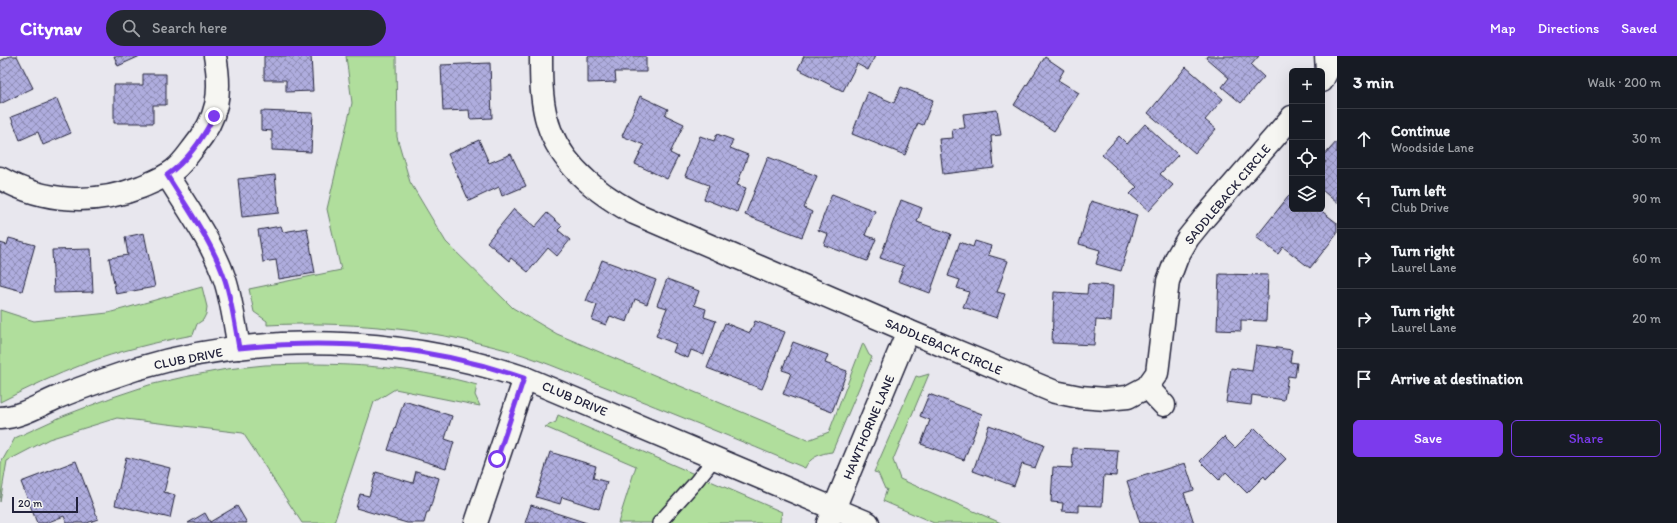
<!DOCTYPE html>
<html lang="en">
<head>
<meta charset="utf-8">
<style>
	:root { --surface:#171b24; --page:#242831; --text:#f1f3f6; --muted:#9ea1a6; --line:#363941; --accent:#7c3aed }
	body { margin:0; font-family:Itim,sans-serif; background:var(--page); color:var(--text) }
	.controls { position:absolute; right:12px; top:12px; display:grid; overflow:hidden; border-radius:6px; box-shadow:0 4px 16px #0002 }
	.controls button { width:36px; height:36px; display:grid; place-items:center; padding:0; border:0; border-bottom:1px solid var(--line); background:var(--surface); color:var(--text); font:20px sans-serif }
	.scale { position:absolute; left:12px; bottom:10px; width:66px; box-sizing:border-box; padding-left:4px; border:2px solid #22223b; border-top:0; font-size:11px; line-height:14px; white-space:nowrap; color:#22223b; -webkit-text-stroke:3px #f6f6f2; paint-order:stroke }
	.stop { position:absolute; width:12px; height:12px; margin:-9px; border:3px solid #7c3aed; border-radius:50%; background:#fff }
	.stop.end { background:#7c3aed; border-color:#fff; box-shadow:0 1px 4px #0008 }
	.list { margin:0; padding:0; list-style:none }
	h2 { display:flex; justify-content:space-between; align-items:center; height:52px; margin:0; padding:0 16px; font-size:17px }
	h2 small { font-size:13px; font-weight:400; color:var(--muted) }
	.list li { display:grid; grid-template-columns:26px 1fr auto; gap:12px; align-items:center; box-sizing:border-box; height:60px; padding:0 16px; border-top:1px solid var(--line) }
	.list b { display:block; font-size:15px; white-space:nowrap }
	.list p { margin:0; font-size:13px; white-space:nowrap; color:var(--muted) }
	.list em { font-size:13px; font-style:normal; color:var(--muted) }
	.actions { display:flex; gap:8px; padding:12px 16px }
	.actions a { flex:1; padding:9px 0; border:1px solid var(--accent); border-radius:6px; text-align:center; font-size:14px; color:var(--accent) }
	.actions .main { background:var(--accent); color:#fff }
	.icon { flex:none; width:22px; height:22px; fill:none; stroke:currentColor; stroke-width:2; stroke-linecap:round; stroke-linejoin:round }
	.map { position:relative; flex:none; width:1337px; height:467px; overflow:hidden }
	header { display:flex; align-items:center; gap:24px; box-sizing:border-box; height:56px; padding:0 20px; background:var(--accent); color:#fff }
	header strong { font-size:19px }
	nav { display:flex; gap:22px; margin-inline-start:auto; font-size:14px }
	.search { width:280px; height:36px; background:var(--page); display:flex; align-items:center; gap:10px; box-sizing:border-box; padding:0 14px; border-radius:22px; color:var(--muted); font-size:15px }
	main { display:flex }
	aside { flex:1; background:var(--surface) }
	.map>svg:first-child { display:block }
	.grass { fill:#b0de9c; stroke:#69806c }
	.building { fill:url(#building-cross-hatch); stroke:#22223b }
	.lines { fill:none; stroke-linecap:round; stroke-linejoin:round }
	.service-casing { stroke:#22223b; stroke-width:16 }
	.minor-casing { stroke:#22223b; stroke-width:25 }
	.tertiary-casing { stroke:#22223b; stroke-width:25 }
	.service { stroke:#f6f6f2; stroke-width:13 }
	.minor { stroke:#f6f6f2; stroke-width:22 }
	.tertiary { stroke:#f6f6f2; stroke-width:22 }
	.route { stroke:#7c3aed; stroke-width:5 }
	.labels { text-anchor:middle; stroke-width:3.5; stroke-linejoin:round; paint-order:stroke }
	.street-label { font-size:13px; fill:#22223b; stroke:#f6f6f2 }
</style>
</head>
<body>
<header>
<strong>Citynav</strong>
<div class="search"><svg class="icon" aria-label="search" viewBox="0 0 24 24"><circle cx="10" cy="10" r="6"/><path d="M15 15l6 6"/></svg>Search here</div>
<nav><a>Map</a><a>Directions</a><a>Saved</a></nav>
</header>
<main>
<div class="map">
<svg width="1337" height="467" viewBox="0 0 1337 467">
	<defs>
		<pattern id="building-cross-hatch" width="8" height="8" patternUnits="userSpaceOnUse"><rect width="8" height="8" fill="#afadde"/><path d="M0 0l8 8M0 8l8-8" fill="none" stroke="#8e8cb5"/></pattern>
	</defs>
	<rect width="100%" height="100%" fill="#e8e7ee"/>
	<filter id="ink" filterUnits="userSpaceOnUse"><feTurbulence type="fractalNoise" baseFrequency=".025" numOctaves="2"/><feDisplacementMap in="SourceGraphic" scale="8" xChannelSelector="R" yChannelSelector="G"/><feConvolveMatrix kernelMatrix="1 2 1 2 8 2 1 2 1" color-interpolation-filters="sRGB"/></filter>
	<g filter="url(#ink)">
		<g class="grass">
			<path d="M346,0h50l1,81 13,45 36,60 67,66 44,26 251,106 21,-8 34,-89 6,12 3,2 -40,95c-11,1 -23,6 -27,16 -66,-28 -133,-55 -199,-81 -37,-14 -73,-31 -111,-40 -74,-19 -151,-26 -228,-22v-4l-13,-9 -5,-23 92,-19 -14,-61 25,-106z"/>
			<path d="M202,231l5,20 -1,7 -3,6 -6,4 -4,11c-37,7 -74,16 -109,29 -29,11 -56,24 -84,38v-92l34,11 74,-8z"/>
			<path d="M307,308c57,0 114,5 170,21l-2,10 5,11 -85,-17 -21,13 -40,121h-32l-59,-90 -126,-15 -68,21 -42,22 -7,41 1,-39 14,-25 48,-22 50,-19 36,-12 35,-8 43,-8 38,-4z"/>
			<polygon points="929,318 893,404 900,423 1001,467 934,467 883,445 887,433 885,433 878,417 874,416 916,320 919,321"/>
			<polygon points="558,359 782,456 780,465 781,467 618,467 636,410 545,371 556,366"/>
		</g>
		<g class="building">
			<polygon points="10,0 17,0 33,32 0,48 0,5"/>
			<polygon points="114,0 140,0 118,10"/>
			<polygon points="264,0 311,0 313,35 286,36 286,24 264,24"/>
			<polygon points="588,0 646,0 646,16 615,16 616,26 588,27"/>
			<polygon points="804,0 875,0 868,14 857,8 843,35 798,13"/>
			<polygon points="1207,0 1259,0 1251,9 1264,21 1241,47 1222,31 1229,22 1206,2"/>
			<polygon points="1045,1 1064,14 1058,24 1079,37 1054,75 1014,49"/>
			<polygon points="490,7 492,62 470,63 469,54 443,55 441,9"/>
			<polygon points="1186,11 1223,43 1205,64 1216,73 1195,97 1148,57"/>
			<polygon points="143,18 166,18 166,49 153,49 153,67 114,67 114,29 143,29"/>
			<polygon points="901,31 933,44 923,69 918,67 905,99 852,78 868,36 894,47"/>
			<polygon points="640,40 668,53 665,59 684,68 670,97 678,101 667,123 635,108 644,89 622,80"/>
			<polygon points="57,43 71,77 43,89 38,76 20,84 11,61"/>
			<polygon points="997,54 1001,79 991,80 994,112 943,118 939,83 953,82 952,73 965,72 963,58"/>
			<polygon points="261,55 313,57 311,96 272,94 272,75 261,74"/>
			<polygon points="1145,68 1178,99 1160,118 1173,129 1149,155 1130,138 1137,131 1102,99 1119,80 1127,88"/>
			<polygon points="717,78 733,84 730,92 748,99 737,129 746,132 737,156 704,143 709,129 685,120 700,80 714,85"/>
			<polygon points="479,84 489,107 511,98 526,130 502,140 499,131 469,145 448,98"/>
			<polygon points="1337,85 1337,147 1322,134 1322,111 1326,106 1322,102"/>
			<polygon points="768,101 817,120 804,152 812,156 802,181 745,159"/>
			<polygon points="275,119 279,157 242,161 238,123"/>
			<polygon points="1292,136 1292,153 1319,153 1337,167 1337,178 1310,212 1283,191 1278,198 1256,181"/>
			<polygon points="832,138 875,155 865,179 876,183 867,205 824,189 828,178 818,174"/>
			<polygon points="901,144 922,152 917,166 951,178 930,237 898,225 904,210 880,202"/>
			<polygon points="1091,145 1137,159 1121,215 1096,208 1100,194 1079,188"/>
			<polygon points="514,153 535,171 547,157 562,170 558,174 570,184 557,200 548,192 528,216 511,202 509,205 487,186"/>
			<polygon points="281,170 283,176 307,172 315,217 279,223 276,204 263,206 258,174"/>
			<polygon points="144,177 155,231 116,238 109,202 128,199 125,181"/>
			<polygon points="9,182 35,189 22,235 0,229 0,187 7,189"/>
			<polygon points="975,185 991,190 988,199 1008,205 997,236 1005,238 997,262 963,251 969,236 957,232 960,224 948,220 960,186 973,191"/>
			<polygon points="91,193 93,236 54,237 52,194"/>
			<polygon points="602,204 656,224 647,248 635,243 627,266 610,260 606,269 592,264 597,249 586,245"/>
			<polygon points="1219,218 1268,219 1266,265 1241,264 1241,275 1217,274"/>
			<polygon points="667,223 699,235 694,249 706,253 704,261 716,265 704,299 691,294 688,302 673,296 676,288 656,280 667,252 657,249"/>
			<polygon points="1088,228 1113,230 1111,265 1096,264 1094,289 1052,287 1054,236 1087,238"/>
			<polygon points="755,265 785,276 762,333 707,312 725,267 750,277"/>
			<polygon points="793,286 828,299 825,307 847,315 832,356 783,338 791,317 782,314"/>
			<polygon points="1256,289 1292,294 1290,306 1297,307 1295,321 1288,320 1284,344 1252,339 1251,349 1226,346 1231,312 1252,315"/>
			<polygon points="929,338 982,358 964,404 921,388 930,364 920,360"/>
			<polygon points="404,345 452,360 445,383 454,386 446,412 388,394"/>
			<polygon points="989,369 1044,389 1035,412 1022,408 1014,430 973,415"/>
			<polygon points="1255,372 1286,403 1266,423 1264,420 1247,437 1226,416 1219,424 1200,405 1224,381 1235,392"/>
			<polygon points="1073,392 1118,394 1116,420 1104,419 1102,450 1079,449 1079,456 1062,455 1063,447 1051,446 1053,411 1072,412"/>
			<polygon points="550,396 596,410 593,422 607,426 599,453 562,441 560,448 536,441"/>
			<polygon points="126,401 170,412 164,436 175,439 170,462 115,449"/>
			<polygon points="76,405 98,463 87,467 67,467 64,460 46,467 37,467 21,426"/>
			<polygon points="1185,407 1194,434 1184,437 1194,467 1140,467 1127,425"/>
			<polygon points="416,415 439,422 429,456 427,456 424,467 407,467 356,452 360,438 369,440 376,416 413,427"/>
			<polygon points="531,449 587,467 525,467"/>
			<polygon points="237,450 247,467 188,467 205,457 210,466"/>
		</g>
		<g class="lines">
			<g class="service-casing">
				<polyline id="service" points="659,467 694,428 715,402"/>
			</g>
			<g class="minor-casing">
				<g id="minor">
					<path d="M541,0c0,21 0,41 5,61 11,45 49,75 88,96l274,118 147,61 25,5 26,2 22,-2 19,-10 10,-14 11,-92 9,-24 11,-19 17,-21 87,-100"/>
					<polyline points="1322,25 1327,15 1326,0"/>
					<path d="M167,119c20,33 46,68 58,105 7,22 10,46 14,68"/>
					<path d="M0,122c44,25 95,27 141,9 12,-5 23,-9 33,-17 8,-6 14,-15 20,-23 24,-29 28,-54 21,-91"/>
					<polyline points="1147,331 1164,349"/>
					<polyline points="476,467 525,322"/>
					<polyline points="828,467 908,275"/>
				</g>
			</g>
			<g class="tertiary-casing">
				<path id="tertiary" d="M0,362c20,-1 38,-12 56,-20 26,-11 53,-20 80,-29 125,-38 265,-33 389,9l343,145"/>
			</g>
			<use href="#service" class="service"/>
			<use href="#minor" class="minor"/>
			<use href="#tertiary" class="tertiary"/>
		</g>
	</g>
	<g class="lines" filter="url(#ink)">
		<path class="route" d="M214,60c-11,22 -27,45 -47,59 20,33 46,68 58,105 7,22 10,46 14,68 99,-10 191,-2 285,30l-27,81"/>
	</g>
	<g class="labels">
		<g class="street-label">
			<text transform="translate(1227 138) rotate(-50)" y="5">SADDLEBACK CIRCLE</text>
			<text transform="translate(944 290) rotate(23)" y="5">SADDLEBACK CIRCLE</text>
			<text transform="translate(188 302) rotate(-11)" y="5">CLUB DRIVE</text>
			<text transform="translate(575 342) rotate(23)" y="5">CLUB DRIVE</text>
			<text transform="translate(868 371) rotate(-67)" y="5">HAWTHORNE LANE</text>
		</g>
	</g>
</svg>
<div class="controls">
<button>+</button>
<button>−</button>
<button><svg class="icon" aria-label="locate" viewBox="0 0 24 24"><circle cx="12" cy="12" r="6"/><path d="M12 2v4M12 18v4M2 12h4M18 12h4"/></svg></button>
<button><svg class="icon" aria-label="layers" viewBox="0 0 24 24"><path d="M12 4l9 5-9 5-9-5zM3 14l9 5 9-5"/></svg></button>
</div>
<div class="scale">20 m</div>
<div class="stop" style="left:497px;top:403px"></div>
<div class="stop end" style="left:214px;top:60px"></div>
</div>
<aside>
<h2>3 min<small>Walk · 200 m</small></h2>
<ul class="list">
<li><svg class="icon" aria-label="ahead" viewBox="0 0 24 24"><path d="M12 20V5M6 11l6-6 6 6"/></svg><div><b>Continue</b><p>Woodside Lane</p></div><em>30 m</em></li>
<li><svg class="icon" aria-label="left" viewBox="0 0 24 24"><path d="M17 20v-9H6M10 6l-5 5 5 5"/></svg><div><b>Turn left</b><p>Club Drive</p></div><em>90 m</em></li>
<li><svg class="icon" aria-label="right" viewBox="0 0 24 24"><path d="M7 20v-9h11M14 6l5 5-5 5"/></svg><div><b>Turn right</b><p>Laurel Lane</p></div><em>60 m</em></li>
<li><svg class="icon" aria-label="right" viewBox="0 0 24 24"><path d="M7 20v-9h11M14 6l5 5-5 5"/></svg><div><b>Turn right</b><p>Laurel Lane</p></div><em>20 m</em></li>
<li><svg class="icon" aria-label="arrive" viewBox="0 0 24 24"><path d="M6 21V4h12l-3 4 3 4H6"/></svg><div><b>Arrive at destination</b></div></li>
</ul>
<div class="actions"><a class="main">Save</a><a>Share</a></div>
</aside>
</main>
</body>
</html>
